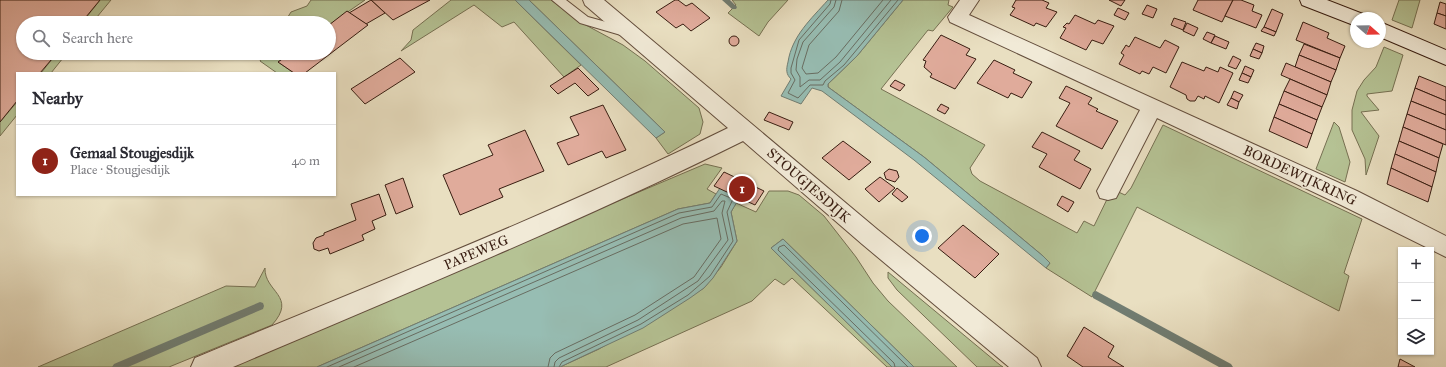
<!DOCTYPE html>
<html lang="en">
<head>
<meta charset="utf-8">
<style>
	:root { --surface:#fff; --page:#f7f7f7; --text:#2b2b33; --muted:#7c7c81; --line:#e1e1e2; --accent:#8f2418 }
	body { margin:0; font-family:"IM FELL Great Primer",serif; background:var(--page); color:var(--text) }
	.controls { position:absolute; right:12px; bottom:12px; display:grid; overflow:hidden; border-radius:0px; box-shadow:0 1px 3px #0004 }
	.controls button { width:36px; height:36px; display:grid; place-items:center; padding:0; border:0; border-bottom:1px solid var(--line); background:var(--surface); color:var(--text); font:20px sans-serif }
	.compass { position:absolute; left:1350px; top:12px; width:36px; height:36px; border-radius:50%; background:var(--surface); box-shadow:0 1px 3px #0004; rotate:110deg }
	.you { position:absolute; left:922px; top:236px; width:14px; height:14px; margin:-10px; border:3px solid #fff; border-radius:50%; background:#1a73e8; box-shadow:0 0 0 6px #1a73e833 }
	.badge { display:grid; place-items:center; width:26px; height:26px; border-radius:50%; background:var(--accent); color:#fff; font-size:13px; font-weight:700 }
	.pin { position:absolute; translate:-50% -50%; border:2px solid #fff; box-shadow:0 1px 4px #0006 }
	.list { margin:0; padding:0; list-style:none }
	h2 { display:flex; justify-content:space-between; align-items:center; height:52px; margin:0; padding:0 16px; font-size:17px }
	h2 small { font-size:13px; font-weight:400; color:var(--muted) }
	.list li { display:grid; grid-template-columns:26px 1fr auto; gap:12px; align-items:center; box-sizing:border-box; height:72px; padding:0 16px; border-top:1px solid var(--line) }
	.list b { display:block; font-size:15px; white-space:nowrap }
	.list p { margin:0; font-size:13px; white-space:nowrap; color:var(--muted) }
	.list em { font-size:13px; font-style:normal; color:var(--muted) }
	.icon { flex:none; width:22px; height:22px; fill:none; stroke:currentColor; stroke-width:2; stroke-linecap:round; stroke-linejoin:round }
	.map { position:relative; flex:none; width:1446px; height:367px; overflow:hidden }
	.search { position:absolute; background:var(--surface); box-shadow:0 1px 3px #0004; left:16px; top:16px; width:320px; height:44px; display:flex; align-items:center; gap:10px; box-sizing:border-box; padding:0 14px; border-radius:22px; color:var(--muted); font-size:15px }
	.panel { position:absolute; background:var(--surface); box-shadow:0 1px 3px #0004; left:16px; top:72px; width:320px; height:124px; border-radius:0px }
	.map>svg:first-child { display:block }
	.green { fill:#b5c294; stroke:#767052 }
	.water { fill:#97bdb3; stroke:#717d72 }
	.lines { fill:none; stroke-linecap:round; stroke-linejoin:round }
	.shore { stroke:#686d62; stroke-width:1 }
	.stream { fill:#717d72; fill-rule:evenodd }
	.building { fill:#e0ab9b; stroke:#381d11 }
	.lane-casing { stroke:#644e3d; stroke-width:2 }
	.street-casing { stroke:#644e3d; stroke-width:2 }
	.secondary-casing { stroke:#381d11; stroke-width:2 }
	.lane { fill:#f1ead7; fill-rule:evenodd }
	.street { fill:#f1ead7; fill-rule:evenodd }
	.secondary { fill:#f1ead7; fill-rule:evenodd }
	.labels { text-anchor:middle; stroke-width:3.5; stroke-linejoin:round; paint-order:stroke }
	.street-label { font-size:14px; fill:#381d11; stroke:#f1ead7 }
</style>
</head>
<body>
<div class="map">
<svg width="1446" height="367" viewBox="0 0 1446 367">
	<rect width="100%" height="100%" fill="#e9dfc1"/>
	<filter id="stains"><feTurbulence type="fractalNoise" baseFrequency=".005" numOctaves="4"/><feColorMatrix values="0 0 0 0 .2 0 0 0 0 .09 0 0 0 0 .02 0 0 0 .5 -.17"/></filter>
	<radialGradient id="worn" r=".72"><stop offset=".6" stop-color="#630" stop-opacity="0"/><stop offset="1" stop-color="#630" stop-opacity=".3"/></radialGradient>
	<g class="green">
		<polygon points="100,0 111,0 92,23 82,23"/>
		<polygon points="311,0 365,0 329,25 329,23 284,23 291,12 307,6"/>
		<polygon points="451,0 515,0 581,65 564,77 514,22 502,27 474,5 401,51 411,40 413,30"/>
		<polygon points="529,0 551,0 582,23 623,45 645,61 699,108 703,122 700,134 668,154 656,138 665,132"/>
		<polygon points="732,0 788,0 768,22 759,36 728,13 736,5"/>
		<polygon points="903,0 949,0 948,5 953,7 933,31 928,30 881,89 985,145 970,168 972,174 980,181 1077,233 1084,221 1094,226 1112,189 1125,195 1131,188 1163,125 1362,219 1344,273 1349,276 1339,311 1137,207 1092,297 1046,268 1050,263 1043,256 924,157 828,87 828,84 857,56"/>
		<polygon points="1399,0 1420,0 1412,28 1392,20"/>
		<polygon points="1384,47 1403,55 1392,91 1367,94 1367,96 1379,110 1361,112 1379,136 1366,175 1365,159 1352,130 1352,110 1357,91 1364,80 1376,67"/>
		<polygon points="57,53 67,53 51,73 41,73"/>
		<polygon points="265,53 291,53 278,62 294,73 277,73 260,61"/>
		<polygon points="17,102 17,115 0,136 0,122"/>
		<polygon points="1334,122 1339,127 1350,162 1345,182 1316,169"/>
		<polygon points="705,164 722,168 707,189 716,194 710,203 678,209 317,367 226,367"/>
		<polygon points="769,191 788,191 799,195 824,216 856,257 873,283 888,301 957,367 914,367 783,239 771,248 892,367 887,367 792,278 784,285 775,279 752,301 606,367 560,367 599,349 704,288 721,267 737,241 731,212 736,203 756,212"/>
		<path d="M265,268c-1,24 33,28 7,57l-103,42h-131l188,-81 29,1z"/>
		<polygon points="888,272 1000,365 1003,367 977,367 897,290 888,278"/>
	</g>
	<g class="water">
		<polygon points="515,0 529,0 665,132 656,138"/>
		<path d="M828,0h75l-46,56 -29,28v3l96,70 119,99 7,7 -4,5 -132,-108 -92,-69 -10,-3 -11,16 -20,-8 10,-17c-5,-5 -5,-9 -3,-17 4,-26 23,-43 40,-62z"/>
		<polygon points="720,188 740,197 731,212 737,241 713,278 704,288 690,298 643,328 560,367 317,367 678,209 710,203"/>
		<polygon points="783,239 914,367 892,367 771,248"/>
	</g>
	<g class="lines">
		<g class="shore">
			<polyline points="831,0 830,4 799,40 791,68 791,73 795,80 788,93 798,98 810,85 823,85 825,81 844,65 898,0"/>
			<polyline points="836,0 834,7 803,42 797,59 796,70 800,77 800,87 809,80 820,80 840,62 891,0"/>
			<polyline points="842,0 839,11 809,45 802,68 806,74 818,73 836,57 883,0"/>
			<polyline points="327,367 679,213 712,207 721,194 733,199 727,212 733,241 710,276 688,295 641,324 562,362 559,367"/>
			<polyline points="339,367 681,218 714,211 722,201 725,201 722,213 728,240 698,281 638,320 559,358 555,362 554,367"/>
			<polyline points="354,367 683,224 717,218 721,239 694,277 635,315 555,353 550,358 548,367"/>
			<polyline points="895,367 894,363 778,250 779,247 784,245 908,367"/>
		</g>
		<g class="stream">
			<polygon points="722,0 730,0 737,7 736,9 732,9"/>
			<polygon points="1096,291 1231,364 1233,367 1219,367 1093,298 1092,295 1093,292"/>
			<polygon points="260,302 263,303 264,306 263,309 128,367 112,367 114,364"/>
		</g>
	</g>
	<g class="building">
		<polygon points="0,0 100,0 81,23 23,23 23,53 57,53 40,73 17,73 17,101 0,122"/>
		<polygon points="371,0 430,0 393,20"/>
		<polygon points="371,0 385,13 366,24 349,13"/>
		<polygon points="675,0 678,0 686,6 692,3 710,18 691,31 683,24 676,28 656,12"/>
		<polygon points="1016,0 1042,0 1049,3 1046,8 1057,12 1046,27 1036,23 1034,26 1010,15 1015,8 1012,7"/>
		<polygon points="1109,0 1125,0 1121,6"/>
		<polygon points="1198,0 1233,0 1222,22 1193,10"/>
		<polygon points="1233,0 1241,0 1254,5 1252,11 1262,15 1256,28 1225,16"/>
		<polygon points="1440,2 1446,4 1446,16 1437,13"/>
		<polygon points="1147,5 1157,9 1153,18 1142,14"/>
		<polygon points="1118,8 1129,13 1125,20 1114,15"/>
		<polygon points="1272,9 1283,14 1276,32 1264,27"/>
		<polygon points="347,11 368,25 305,73 294,73 278,62 291,53 329,53 329,25"/>
		<polygon points="1437,13 1446,16 1446,29 1434,24"/>
		<polygon points="1075,15 1095,24 1098,20 1114,26 1103,44 1092,40 1086,50 1060,38 1066,28 1063,27 1067,23 1069,24"/>
		<polygon points="1174,18 1186,22 1183,30 1171,25"/>
		<polygon points="1303,22 1329,33 1327,38 1345,46 1340,58 1296,40"/>
		<polygon points="1187,23 1198,28 1194,36 1183,31"/>
		<polygon points="1264,27 1276,32 1274,36 1261,31"/>
		<polygon points="1207,32 1215,35 1211,43 1203,39"/>
		<polygon points="941,35 970,49 966,55 976,59 955,89 930,77 932,74 924,67 926,61 923,60"/>
		<polygon points="1215,36 1229,42 1226,49 1211,43"/>
		<circle cx="734" cy="41" r="5"/>
		<polygon points="1135,37 1160,48 1165,40 1179,47 1166,73 1153,67 1149,74 1142,71 1140,74 1119,64 1124,55 1121,53 1126,45 1129,47"/>
		<polygon points="1256,43 1264,46 1262,53 1253,49"/>
		<polygon points="1304,44 1340,58 1336,70 1299,55"/>
		<polygon points="1253,49 1262,53 1259,59 1250,56"/>
		<polygon points="1299,55 1336,70 1331,82 1295,67"/>
		<polygon points="1233,56 1241,60 1236,69 1228,66"/>
		<polygon points="400,58 415,72 365,104 351,89"/>
		<polygon points="994,60 1015,70 1013,73 1032,82 1022,98 1011,93 1008,98 977,83"/>
		<polygon points="1182,62 1204,71 1206,67 1218,72 1220,67 1233,73 1219,103 1205,96 1204,99 1198,96 1195,101 1190,101 1187,99 1186,95 1170,87"/>
		<polygon points="1286,63 1331,82 1327,95 1281,75"/>
		<polygon points="1245,66 1254,70 1251,77 1242,73"/>
		<polygon points="578,68 599,89 588,96 575,83 558,94 550,86"/>
		<polygon points="1242,73 1251,77 1248,83 1239,80"/>
		<polygon points="1419,76 1446,87 1446,101 1415,88"/>
		<polygon points="1290,79 1327,95 1322,107 1284,91"/>
		<polygon points="895,80 905,85 900,91 890,86"/>
		<polygon points="1066,86 1092,98 1088,104 1098,109 1096,111 1118,121 1102,149 1056,126 1070,103 1059,98"/>
		<polygon points="1415,88 1446,101 1446,115 1411,101"/>
		<polygon points="1234,91 1243,95 1239,102 1231,98"/>
		<polygon points="1284,91 1322,107 1317,120 1279,104"/>
		<polygon points="1231,98 1239,102 1237,109 1227,105"/>
		<polygon points="1411,101 1446,115 1446,130 1407,114"/>
		<polygon points="941,104 949,108 945,114 937,110"/>
		<polygon points="1279,104 1317,120 1312,134 1274,117"/>
		<polygon points="603,105 626,150 606,158 602,151 568,165 557,143 579,135 570,117"/>
		<polygon points="769,112 793,122 789,130 764,120"/>
		<polygon points="1407,114 1446,130 1446,145 1403,127"/>
		<polygon points="1274,117 1312,134 1307,148 1269,131"/>
		<polygon points="1403,127 1443,144 1439,158 1399,141"/>
		<polygon points="525,130 544,171 499,189 503,197 460,215 443,175 493,155 488,145"/>
		<polygon points="1042,132 1080,151 1074,160 1091,169 1080,189 1039,167 1047,154 1032,147"/>
		<polygon points="843,141 871,162 849,180 822,158"/>
		<polygon points="1399,141 1439,158 1436,172 1395,154"/>
		<polygon points="1395,154 1436,172 1432,187 1391,168"/>
		<polygon points="1391,168 1432,187 1428,202 1387,184"/>
		<polygon points="889,169 897,171 899,177 895,182 886,179 884,173"/>
		<polygon points="724,172 764,191 755,205 714,186"/>
		<polygon points="880,177 895,188 879,202 865,189"/>
		<polygon points="403,178 413,207 396,214 385,185"/>
		<polygon points="897,188 908,197 902,202 892,194"/>
		<polygon points="379,194 386,215 372,221 375,229 362,235 364,240 330,254 328,248 319,251 314,249 313,243 316,238 324,235 324,233 356,220 351,204"/>
		<polygon points="1062,196 1074,202 1068,212 1057,205"/>
		<polygon points="963,225 999,254 975,278 938,248"/>
		<polygon points="1084,327 1114,346 1108,357 1124,367 1083,367 1067,356"/>
		<polygon points="1400,359 1415,367 1398,367"/>
	</g>
	<g class="lines">
		<g class="lane-casing">
			<polygon id="lane" points="552,0 566,0 588,17 635,30 637,33 635,36 631,38 580,23"/>
		</g>
		<g class="street-casing">
			<g id="street">
				<path d="M583,0h21l274,230 159,128 4,9h-32l-147,-123 -119,-103c-167,83 -339,153 -510,226h-42l4,-9c178,-74 359,-145 533,-230l-143,-123z"/>
				<polygon points="960,0 979,0 969,15 1357,191 1446,236 1446,257 1341,205 1157,118 1116,198 1108,200 1100,198 1097,191 1140,110 950,22 948,17"/>
			</g>
		</g>
		<g class="secondary-casing">
			<g id="secondary">
				<polygon points="1300,0 1327,0 1363,14 1365,18 1356,18 1356,26 1302,5"/>
				<polygon points="1380,22 1446,50 1446,65 1380,37"/>
			</g>
		</g>
		<use href="#lane" class="lane"/>
		<use href="#street" class="street"/>
		<use href="#secondary" class="secondary"/>
	</g>
	<g class="labels">
		<g class="street-label">
			<text transform="translate(1300 175) rotate(25)" y="5">BORDEWIJKRING</text>
			<text transform="translate(809 185) rotate(41)" y="5">STOUGJESDIJK</text>
			<text transform="translate(476 252) rotate(-23)" y="5">PAPEWEG</text>
		</g>
	</g>
	<rect width="100%" height="100%" filter="url(#stains)"/>
	<rect width="100%" height="100%" fill="url(#worn)"/>
</svg>
<div class="controls">
<button>+</button>
<button>−</button>
<button><svg class="icon" aria-label="layers" viewBox="0 0 24 24"><path d="M12 4l9 5-9 5-9-5zM3 14l9 5 9-5"/></svg></button>
</div>
<svg class="compass" viewBox="-18 -18 36 36"><path d="M0-13l5 13h-10z" fill="#e53935"/><path d="M0 13l5-13h-10z" fill="#7c7c81"/></svg>
<div class="you"></div>
<div class="pin badge" style="left:742px;top:189px">1</div>
<div class="search"><svg class="icon" aria-label="search" viewBox="0 0 24 24"><circle cx="10" cy="10" r="6"/><path d="M15 15l6 6"/></svg>Search here</div>
<section class="panel">
<h2>Nearby<small></small></h2>
<ul class="list">
<li><span class="badge">1</span><div><b>Gemaal Stougjesdijk</b><p>Place · Stougjesdijk</p></div><em>40 m</em></li>
</ul>
</section>
</div>
</body>
</html>
